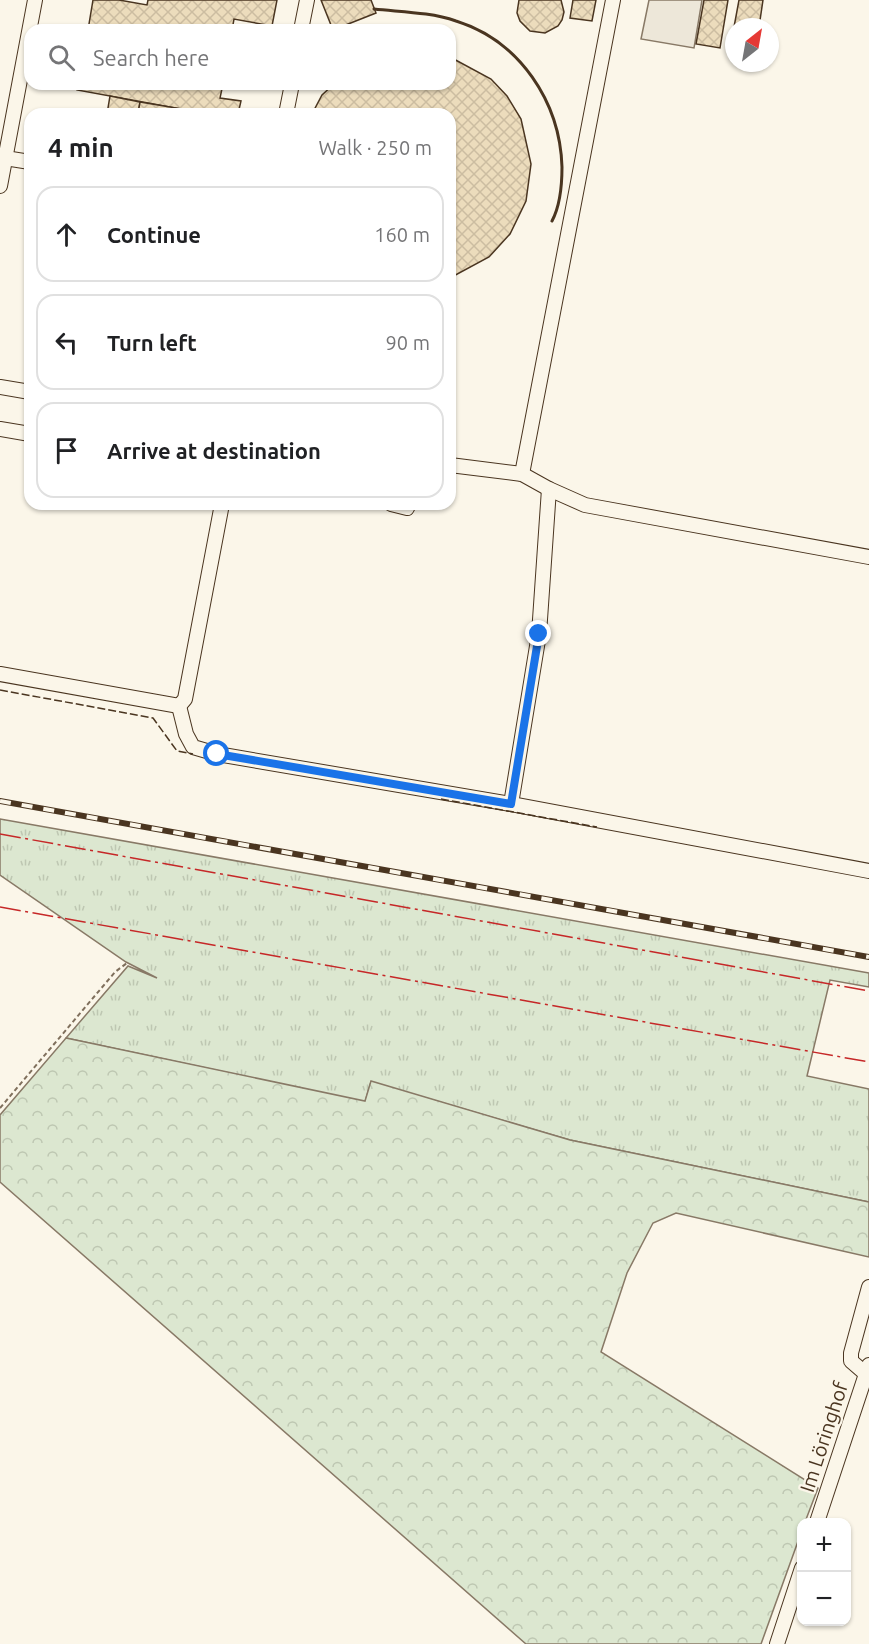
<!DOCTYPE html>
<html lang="en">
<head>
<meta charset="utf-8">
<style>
	:root { --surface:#fff; --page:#f6f6f6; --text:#202124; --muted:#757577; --line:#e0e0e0 }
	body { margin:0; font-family:Ubuntu,sans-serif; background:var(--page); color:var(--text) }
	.controls { position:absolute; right:18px; bottom:18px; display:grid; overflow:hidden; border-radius:12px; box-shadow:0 2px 4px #0004 }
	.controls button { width:54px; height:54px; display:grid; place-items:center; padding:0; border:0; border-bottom:2px solid var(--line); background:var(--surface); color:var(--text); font:30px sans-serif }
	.compass { position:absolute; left:725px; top:18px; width:54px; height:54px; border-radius:50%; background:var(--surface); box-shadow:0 2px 4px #0004; rotate:31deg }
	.stop { position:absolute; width:18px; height:18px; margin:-14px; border:4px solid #1a73e8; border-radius:50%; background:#fff }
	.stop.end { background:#1a73e8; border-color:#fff; box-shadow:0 2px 6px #0008 }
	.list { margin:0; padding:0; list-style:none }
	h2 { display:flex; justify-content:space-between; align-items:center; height:78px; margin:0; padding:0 24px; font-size:26px }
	h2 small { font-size:20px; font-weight:400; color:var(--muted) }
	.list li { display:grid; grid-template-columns:39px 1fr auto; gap:18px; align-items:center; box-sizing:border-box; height:96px; margin:0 12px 12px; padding:0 12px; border:2px solid var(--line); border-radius:18px }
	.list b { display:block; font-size:22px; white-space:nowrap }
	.list em { font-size:20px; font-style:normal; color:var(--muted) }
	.icon { flex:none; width:33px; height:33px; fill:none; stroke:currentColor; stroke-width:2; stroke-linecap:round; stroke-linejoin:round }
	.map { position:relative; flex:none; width:869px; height:1644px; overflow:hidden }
	.search { position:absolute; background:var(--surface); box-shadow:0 2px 4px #0004; left:24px; top:24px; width:432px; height:66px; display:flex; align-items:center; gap:15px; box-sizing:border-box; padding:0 21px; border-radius:18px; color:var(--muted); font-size:22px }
	.panel { position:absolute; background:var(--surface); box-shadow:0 2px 4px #0004; left:24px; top:108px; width:432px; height:402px; border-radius:18px }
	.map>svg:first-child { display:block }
	.grass { fill:url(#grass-tufts); stroke:#887966; stroke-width:1.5 }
	.forest { fill:url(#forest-crowns); stroke:#887966; stroke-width:1.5 }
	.parking { fill:#ede7d9; stroke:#887966; stroke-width:1.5 }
	.building { fill:url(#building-cross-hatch); stroke:#4a3520; stroke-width:1.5 }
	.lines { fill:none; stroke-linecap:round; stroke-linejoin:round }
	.minor-casing { stroke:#4a3520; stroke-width:16 }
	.path { stroke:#7f6f5c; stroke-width:2; stroke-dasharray:4.5 3; stroke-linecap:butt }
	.minor { stroke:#fbf6e9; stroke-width:14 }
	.rail-casing { stroke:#4a3520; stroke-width:6 }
	.rail { stroke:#fbf6e9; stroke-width:4; stroke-dasharray:11; stroke-linecap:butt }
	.fence { stroke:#4a3520; stroke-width:1.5; stroke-dasharray:8 3; stroke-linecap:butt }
	.wall { stroke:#4a3520; stroke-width:3 }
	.power { stroke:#c62828; stroke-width:1.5; stroke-dasharray:21 4.5 3 4.5; stroke-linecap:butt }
	.route { stroke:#1a73e8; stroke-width:8 }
	.labels { text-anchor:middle; stroke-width:4.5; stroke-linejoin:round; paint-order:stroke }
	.street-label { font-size:20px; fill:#4a3520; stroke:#fbf6e9 }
</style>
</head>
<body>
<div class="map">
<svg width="869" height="1644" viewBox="0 0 869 1644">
	<defs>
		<pattern id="grass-tufts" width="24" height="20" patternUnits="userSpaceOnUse" patternTransform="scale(1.5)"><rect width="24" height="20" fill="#dce7d0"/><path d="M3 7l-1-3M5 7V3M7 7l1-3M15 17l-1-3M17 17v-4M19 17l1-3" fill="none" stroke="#bec7b2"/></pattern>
		<pattern id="forest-crowns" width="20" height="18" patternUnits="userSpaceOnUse" patternTransform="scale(1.5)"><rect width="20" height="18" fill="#dce7d0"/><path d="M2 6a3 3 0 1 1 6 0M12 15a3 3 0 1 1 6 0" fill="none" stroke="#bec7b2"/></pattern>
		<pattern id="building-cross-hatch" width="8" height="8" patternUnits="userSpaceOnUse" patternTransform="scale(1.5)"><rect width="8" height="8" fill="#ecdcbc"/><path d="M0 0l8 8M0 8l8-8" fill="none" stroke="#ccbda1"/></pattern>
	</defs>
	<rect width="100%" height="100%" fill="#fbf6e9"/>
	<polygon class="grass" points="0,819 869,973 869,987 830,980 807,1076 869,1089 869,1202 570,1140 371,1082 365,1102 66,1038 128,966 157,978 126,962 0,875"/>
	<polygon class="forest" points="66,1038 365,1101 371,1081 570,1140 869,1202 869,1257 676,1213 653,1223 627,1273 601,1352 818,1488 805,1522 802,1522 801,1533 761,1644 526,1644 0,1182 0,1115"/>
	<polygon class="parking" points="649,0 702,0 694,48 641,39"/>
	<g class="building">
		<polygon points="93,0 119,0 147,5 148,0 277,0 272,26 234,19 232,30 88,30"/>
		<polygon points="321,0 371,0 376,13 333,30"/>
		<polygon points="519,0 561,0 564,12 562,20 558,26 545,33 530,31 520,21 517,13"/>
		<polygon points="573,0 596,0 592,21 570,18"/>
		<polygon points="704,0 728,0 720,48 696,44"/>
		<polygon points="739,0 763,0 759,27 734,27"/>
		<polygon points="450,57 491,79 507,96 521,119 531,164 526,201 510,234 489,257 450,278 450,114 312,114 322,95 334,84 450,84"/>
		<polygon points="78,84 223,84 220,98 241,101 238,114 208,114 77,90"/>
		<polygon points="110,96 140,102 138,114 107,114"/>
		<polygon points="140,102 188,110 187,114 138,114"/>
	</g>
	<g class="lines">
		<g class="minor-casing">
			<g id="minor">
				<polyline points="301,30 307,0"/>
				<polyline points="286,114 292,84"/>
				<polyline points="5,158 30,162"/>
				<polyline points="0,186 35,0"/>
				<polyline points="0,387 30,392"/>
				<polyline points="0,429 30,434"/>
				<polyline points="450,465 522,474 549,489 585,505 869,557"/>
				<polyline points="522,474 613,0"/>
				<polyline points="391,504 407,508 409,504"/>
				<polyline points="0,674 179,706 185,699 222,504"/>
				<polyline points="179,706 186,734 193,747 217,754 511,804 869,871"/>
				<polyline points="511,804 539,634 549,489"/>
				<polyline points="866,1374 851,1361 851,1353 869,1287"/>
				<polyline points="817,1522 869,1365"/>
				<polyline points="777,1644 802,1568"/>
			</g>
		</g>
		<polyline class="path" points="0,1108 115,972 127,963"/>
		<use href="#minor" class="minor"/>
		<g class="rail-casing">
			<polyline id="rail" points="0,801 869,957"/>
		</g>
		<use href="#rail" class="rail"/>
		<g class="fence">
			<polyline points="0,690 153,718 177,751 193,754"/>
			<polyline points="441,799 597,827"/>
		</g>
		<path class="wall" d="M374,9c27,3 56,3 82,12 64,20 104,81 106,146 0,17 -2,39 -10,54"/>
		<g class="power">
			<polyline points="0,834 869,991"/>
			<polyline points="0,907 869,1062"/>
		</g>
	</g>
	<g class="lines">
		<polyline class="route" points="217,754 511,804 539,634"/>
	</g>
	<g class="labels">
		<g class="street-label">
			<text transform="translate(824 1437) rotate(-72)" y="7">Im Löringhof</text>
		</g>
	</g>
</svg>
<div class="controls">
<button>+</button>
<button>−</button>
</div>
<svg class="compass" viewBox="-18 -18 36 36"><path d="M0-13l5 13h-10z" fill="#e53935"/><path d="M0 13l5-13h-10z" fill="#757577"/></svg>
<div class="stop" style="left:217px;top:754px"></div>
<div class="stop end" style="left:539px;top:634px"></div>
<div class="search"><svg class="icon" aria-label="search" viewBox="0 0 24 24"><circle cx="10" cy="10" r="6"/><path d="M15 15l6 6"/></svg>Search here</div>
<section class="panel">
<h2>4 min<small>Walk · 250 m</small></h2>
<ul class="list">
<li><svg class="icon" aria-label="ahead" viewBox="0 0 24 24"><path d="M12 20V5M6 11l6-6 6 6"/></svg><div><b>Continue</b></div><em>160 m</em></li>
<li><svg class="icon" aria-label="left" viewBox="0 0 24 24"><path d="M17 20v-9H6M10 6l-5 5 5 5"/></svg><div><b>Turn left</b></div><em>90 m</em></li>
<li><svg class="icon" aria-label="arrive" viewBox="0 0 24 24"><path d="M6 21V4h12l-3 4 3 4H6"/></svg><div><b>Arrive at destination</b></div></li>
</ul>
</section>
</div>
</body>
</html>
